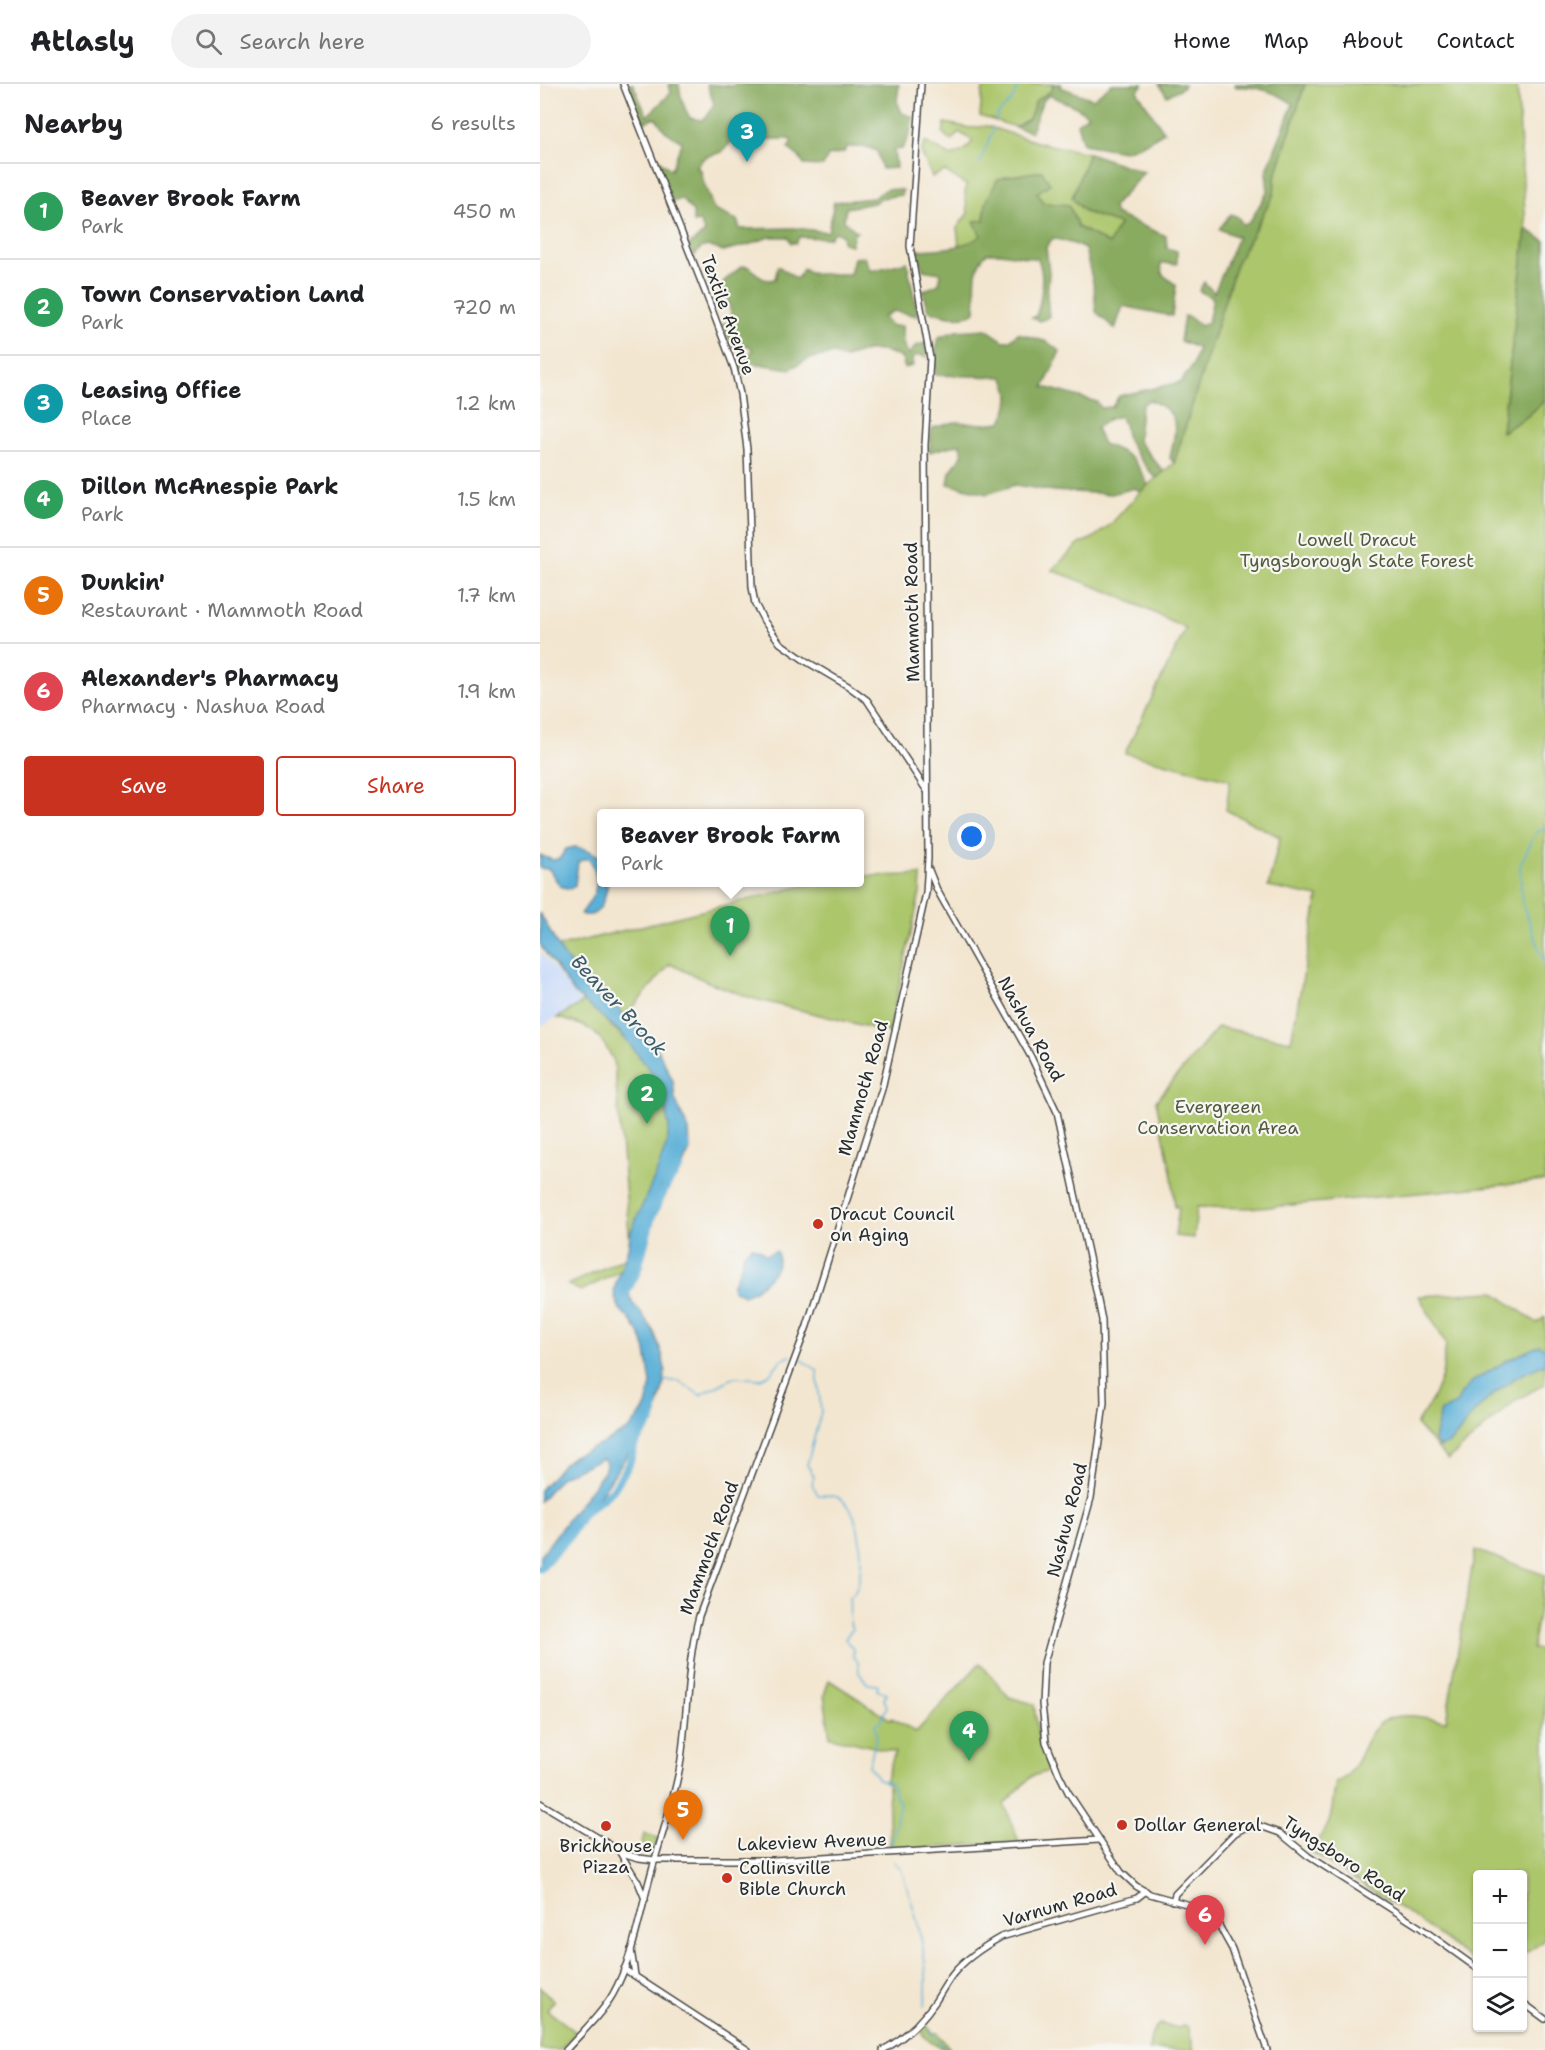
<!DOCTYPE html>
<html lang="en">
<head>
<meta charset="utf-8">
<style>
	:root { --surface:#fff; --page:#f2f2f2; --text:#202124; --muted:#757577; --line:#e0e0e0; --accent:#c8321e }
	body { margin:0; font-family:"Shantell Sans",sans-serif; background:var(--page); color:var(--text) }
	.controls { position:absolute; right:18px; bottom:18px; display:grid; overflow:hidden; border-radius:6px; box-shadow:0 2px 4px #0004 }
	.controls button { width:54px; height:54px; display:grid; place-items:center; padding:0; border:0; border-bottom:2px solid var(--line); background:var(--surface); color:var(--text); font:30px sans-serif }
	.you { position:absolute; left:432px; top:753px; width:21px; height:21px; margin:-15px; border:4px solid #fff; border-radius:50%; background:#1a73e8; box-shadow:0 0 0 9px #1a73e833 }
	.badge { display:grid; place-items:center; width:39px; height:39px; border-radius:50%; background:var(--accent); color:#fff; font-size:20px; font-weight:700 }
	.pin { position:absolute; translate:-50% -50px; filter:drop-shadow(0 2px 3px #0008) }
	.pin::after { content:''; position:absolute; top:32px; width:21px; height:18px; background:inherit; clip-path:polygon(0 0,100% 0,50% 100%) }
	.popup { position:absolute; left:57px; top:725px; width:267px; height:78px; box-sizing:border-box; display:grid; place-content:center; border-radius:6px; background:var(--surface); filter:drop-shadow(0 2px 4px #0005); font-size:20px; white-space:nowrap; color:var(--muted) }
	.popup b { font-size:22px; color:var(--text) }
	.popup::after { content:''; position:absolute; left:50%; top:100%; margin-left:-12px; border:12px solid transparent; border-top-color:var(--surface) }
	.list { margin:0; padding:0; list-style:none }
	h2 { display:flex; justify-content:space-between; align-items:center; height:78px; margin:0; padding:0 24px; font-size:26px }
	h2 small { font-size:20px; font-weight:400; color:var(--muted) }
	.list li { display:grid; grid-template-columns:39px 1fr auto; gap:18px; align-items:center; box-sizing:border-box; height:96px; padding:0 24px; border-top:2px solid var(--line) }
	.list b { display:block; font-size:22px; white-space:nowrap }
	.list p { margin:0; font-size:20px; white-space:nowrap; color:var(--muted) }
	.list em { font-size:20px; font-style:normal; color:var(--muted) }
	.actions { display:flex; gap:12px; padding:18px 24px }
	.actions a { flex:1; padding:14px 0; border:2px solid var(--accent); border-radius:6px; text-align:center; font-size:21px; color:var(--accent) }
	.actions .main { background:var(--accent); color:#fff }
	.icon { flex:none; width:33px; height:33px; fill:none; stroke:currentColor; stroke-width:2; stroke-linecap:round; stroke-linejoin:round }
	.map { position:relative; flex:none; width:1005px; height:1966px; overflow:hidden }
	header { display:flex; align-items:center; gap:36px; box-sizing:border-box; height:84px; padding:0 30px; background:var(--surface); border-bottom:2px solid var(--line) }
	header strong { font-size:28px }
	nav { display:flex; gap:33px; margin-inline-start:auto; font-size:21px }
	.search { width:420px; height:54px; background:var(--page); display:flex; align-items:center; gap:15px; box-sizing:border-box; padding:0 21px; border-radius:33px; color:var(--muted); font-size:22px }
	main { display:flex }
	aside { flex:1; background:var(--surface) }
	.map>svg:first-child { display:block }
	.built { fill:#cadcf9 }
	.green { fill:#acc66c; stroke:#6c784c; stroke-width:1.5 }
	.forest { fill:#89ab60; stroke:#5a6b46; stroke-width:1.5 }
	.water { fill:#5cb0d8; stroke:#446e82; stroke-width:1.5 }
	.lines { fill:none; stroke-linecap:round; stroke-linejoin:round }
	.stream { stroke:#5cb0d8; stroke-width:1.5 }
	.river { stroke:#5cb0d8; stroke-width:8 }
	.secondary-casing { stroke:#494744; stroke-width:8 }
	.secondary { stroke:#fff; stroke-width:5 }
	.poi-dot { fill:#c8321e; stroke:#f6f6f2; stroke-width:2 }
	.labels { text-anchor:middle; stroke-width:4.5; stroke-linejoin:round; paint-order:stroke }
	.street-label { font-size:18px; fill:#2b2b2b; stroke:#f6f6f2 }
	.park-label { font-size:18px; fill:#525a3e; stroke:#f6f6f2 }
	.poi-label { font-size:18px; fill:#2b2b2b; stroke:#f6f6f2; text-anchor:start }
	.water-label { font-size:20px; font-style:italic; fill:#3c5a68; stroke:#f6f6f2 }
</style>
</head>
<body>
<header>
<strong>Atlasly</strong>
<div class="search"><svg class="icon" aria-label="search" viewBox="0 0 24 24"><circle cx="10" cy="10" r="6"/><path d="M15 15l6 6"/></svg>Search here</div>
<nav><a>Home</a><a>Map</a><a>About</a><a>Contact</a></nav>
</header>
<main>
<aside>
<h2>Nearby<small>6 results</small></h2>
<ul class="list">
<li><span class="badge" style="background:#2e9e5b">1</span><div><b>Beaver Brook Farm</b><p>Park</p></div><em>450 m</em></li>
<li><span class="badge" style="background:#2e9e5b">2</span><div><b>Town Conservation Land</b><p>Park</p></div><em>720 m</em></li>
<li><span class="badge" style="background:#0f9aa8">3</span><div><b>Leasing Office</b><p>Place</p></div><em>1.2 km</em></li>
<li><span class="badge" style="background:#2e9e5b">4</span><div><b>Dillon McAnespie Park</b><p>Park</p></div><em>1.5 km</em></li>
<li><span class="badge" style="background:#e8710a">5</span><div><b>Dunkin'</b><p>Restaurant · Mammoth Road</p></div><em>1.7 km</em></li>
<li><span class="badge" style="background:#e0444e">6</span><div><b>Alexander's Pharmacy</b><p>Pharmacy · Nashua Road</p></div><em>1.9 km</em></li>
</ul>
<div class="actions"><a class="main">Save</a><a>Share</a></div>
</aside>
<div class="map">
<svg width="1005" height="1966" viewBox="0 0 1005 1966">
	<rect width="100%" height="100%" fill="#f6f6f2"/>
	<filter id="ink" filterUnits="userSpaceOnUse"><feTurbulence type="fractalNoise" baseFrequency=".0167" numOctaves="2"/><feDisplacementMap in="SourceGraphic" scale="12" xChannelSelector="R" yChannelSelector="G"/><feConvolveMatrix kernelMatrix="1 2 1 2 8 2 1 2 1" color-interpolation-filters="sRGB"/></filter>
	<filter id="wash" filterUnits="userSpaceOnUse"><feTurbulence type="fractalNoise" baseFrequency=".008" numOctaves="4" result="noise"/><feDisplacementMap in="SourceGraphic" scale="24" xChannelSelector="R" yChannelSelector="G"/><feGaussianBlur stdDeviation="1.35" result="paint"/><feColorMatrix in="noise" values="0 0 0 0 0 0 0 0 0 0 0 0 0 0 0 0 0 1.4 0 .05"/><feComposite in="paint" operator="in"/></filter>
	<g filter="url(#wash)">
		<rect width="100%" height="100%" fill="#f3e6d0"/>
		<polygon class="built" points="0,867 41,919 0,943"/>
		<g class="green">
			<polygon points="445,0 513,0 512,6 496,17 489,35 475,43 440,32 442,9"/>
			<polygon points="765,0 977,0 986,145 962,348 988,332 1005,316 1005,1097 720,1124 657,1123 654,1154 635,1152 639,1123 635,1123 632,1092 616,1017 678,943 751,957 778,813 728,803 740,753 686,726 690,696 585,669 646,544 572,509 512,486 539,460 553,454 571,440 600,408 634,379 696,180 734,110 735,94"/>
			<polygon points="405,39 430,44 447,42 500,59 549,69 532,114 545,128 580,140 569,160 538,143 529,121 504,119 497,109 502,87 465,93 446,119 442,152 433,158 419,161 417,144 428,129 425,111 426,101 405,87 392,93 381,68 385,58 412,72 425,66 433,57 419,48 411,57 403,49"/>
			<polygon points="381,791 380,809 349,948 211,914 168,898 130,880 77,942 9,865 274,799 319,798 319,792"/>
			<path d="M47,916l22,24 40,36 19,37 11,54 -27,48 -17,65 -54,27 -13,-6 63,-30 -17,-194c-17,-31 -22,-35 -57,-43z"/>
			<polygon points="954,1208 997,1239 1005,1233 1005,1300 976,1316 908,1376 876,1340 892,1316 902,1292 906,1260 879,1212"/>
			<path d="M935,1466l70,25 -13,74 13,1v290l-22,15 -1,-81h-44l-1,89 -66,-48 -101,-64c7,-9 15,-18 19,-29 3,-7 5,-31 7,-40 28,-8 24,-58 58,-65 18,-4 35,2 52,4z"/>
			<polygon points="440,1579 469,1613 494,1620 498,1652 510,1687 492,1692 464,1720 479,1758 350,1766 348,1699 345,1698 355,1668 290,1653 284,1611 289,1596 351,1636 352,1634 376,1648"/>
			<path d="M104,1750l14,4c-3,9 -4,17 -15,16l-3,-3z"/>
			<polygon points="0,1903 14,1917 7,1926 36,1948 20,1966 0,1966"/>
			<path d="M620,1940l19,4 3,-2 6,1 6,23h-45c1,-10 2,-21 11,-26z"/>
			<path d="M386,1941l7,8h4l14,17c-10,0 -24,-9 -30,-18z"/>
		</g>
		<g class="forest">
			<path d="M88,0h5l14,32 24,-23 -2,-9h10c1,12 5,24 11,34l12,2 6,-5 6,-11 -7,-20 25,2 3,-2h161l3,1 -2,16 5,12 11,4c-2,12 -4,22 -11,32l-8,1 2,18 -14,1 -5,-18 -10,-4h-20l-3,5 -16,4 -5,10 -19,-1 -5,-8 -11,-9 4,-6 -3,-3h-35l-17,-4 -15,17 -17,5 -9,10 5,3 1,8 12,32 23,10 3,9 54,-1 34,4 6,-30 40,-4 12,-9 17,1 -2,5 -20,3 -7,5 -28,5 -2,13 13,11 -3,2 -3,11 -8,-2 -1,-8 -8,-3 -5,6 -30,-1 -3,6h-5l-3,-6h-19l-21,8 -25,6 -16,-5 -6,2 -7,8 -6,-10 17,-14 -6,-11 -6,1v-10l-11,-13 -10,3 -15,-44 14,12 11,-28 -17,-11 -9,-13h-4l-8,5z"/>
			<polygon points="513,0 521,0 520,3 553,15 572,0 603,0 597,7 624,48 602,61 584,67 543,60 537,39 548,31 536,23 509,11 502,18 491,48 475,43 489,35 496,17 512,6"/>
			<polygon points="619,0 644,0 643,3 627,12"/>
			<path d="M695,0h70l-30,94 -1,16 -38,70 -62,199 -4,-5c6,-30 12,-46 -21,-58l-8,6 -3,35 26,31 -8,6c-9,-9 -24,-28 -29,-40 -4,-10 0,-13 -8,-22l-10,3 -13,9 7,16c28,10 33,15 45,41l-8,7 -5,-4 -23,6 -59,-3 -38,-6 -28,9 -39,-10 2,-12 12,-17 -2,-11 -31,8 3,-24 23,-6 28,2 19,-2c8,-18 10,-28 1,-45l-67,-2 -2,-16 5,-22 17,-6 30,-2 18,12 6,-1 8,-7 29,9 13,9 -16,36 53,15 4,6 11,-1 7,-11 62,-14 12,-17 5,-17 -18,-7 4,-25 5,1 12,9 7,-3 5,-25 -14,-7 5,-9 10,11 24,-56 -19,-8 12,-15 7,3 5,8 6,-2 19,-32 -2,-19 27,-68c-15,-11 -38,-19 -57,-17z"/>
			<path d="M549,69l55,19 -31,35 2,7 51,22 1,12 10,3v13l-16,-1 1,11 14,11 -4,31 -49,-10 -8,23 -19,-17 -2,-25 -9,-38 -11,-5 -21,-6 -7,9 3,26 -2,23 2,21 -9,4 -8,-3 4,-2c6,-16 9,-41 2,-57l-37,-6h-14c-18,18 -9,36 -12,59 -11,9 -33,3 -46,-1l-6,-20 16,-7 2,-11 -18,-3 -5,-20c22,-1 45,-1 63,-14l-7,-15 10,-1 2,-17 11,-23 8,-3 37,-6 8,13 -13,9 7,10 25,2 9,22 31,17 10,-20 -34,-12 -13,-14z"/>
			<polygon points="986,145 1005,157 1005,316 988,332 962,348"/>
			<path d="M324,173l7,14 36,-9 11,54 -25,-5 -10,6 9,9h10l1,17 5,12 8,-9 9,-3 2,14 -9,-2 -6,3 1,8 -9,2 -1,-9c-19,-12 -38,-11 -58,-1l-12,-4 -25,5 -18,10 -39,-6 -6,13 -7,-8 15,-18 -5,-5 -14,3 -12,-23 11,-5 -10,-38 19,-16 8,1c8,8 12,15 25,12l3,-13 19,13 6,-10 11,5h36l4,-16z"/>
		</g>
		<g class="water">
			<path d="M35,763l13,3 12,7 1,25 7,1c-3,14 -7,38 -27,31 14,-19 21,-29 10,-53l-4,-3 -9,4 -3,23 -5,4 -10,-3 -11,-17 -9,-1v-13l13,5 7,-2 6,-9z"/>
			<polygon points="0,829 20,866 34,885 109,953 118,966 133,997 135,1015 149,1047 150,1066 142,1083 122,1103 115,1120 107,1152 87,1204 93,1220 100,1227 114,1248 122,1270 125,1285 124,1300 117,1325 64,1406 0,1485 0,1472 64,1388 66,1380 64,1375 60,1375 21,1393 0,1417 0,1406 23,1380 33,1372 62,1360 89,1345 99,1333 106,1322 111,1300 106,1267 101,1252 91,1237 80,1225 75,1214 74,1205 88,1164 91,1147 116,1090 127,1059 129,1043 123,1013 110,986 80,948 34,909 2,864 0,859"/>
			<path d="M212,1162l9,4 4,5 11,-4c10,15 -19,41 -33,44l-10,-6 -1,-3 9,-20 3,-13z"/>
			<path d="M1000,1261l5,4v15c-11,5 -24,10 -34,17 -11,7 -34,27 -42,38 -9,11 -15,25 -30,28l-5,-8 7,-28 15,-7 5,-10 12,-13 33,-20z"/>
		</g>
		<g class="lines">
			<g class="stream">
				<polyline points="456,36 458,30 472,16 479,0"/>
				<polyline points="439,80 454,44"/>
				<polyline points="1005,744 996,749 980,781 982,819 1005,880"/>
				<path d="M262,1276l15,10 4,42 -14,53 7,11 -2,8 6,11c5,0 14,0 19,2 25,10 28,68 20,90 -1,5 -5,8 -8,11 2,11 -2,21 3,31l-7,10 8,10v8l5,4 1,12 9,11 10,1 -1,5 10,4 -3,5 3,8 -6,13 -6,4 2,11 -8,31 9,13 13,4 4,14 5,5 -9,46"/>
				<polyline points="122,1297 139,1297 160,1311 195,1293 220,1295 229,1291 242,1275 251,1272"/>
				<path d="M354,1778l7,7c13,38 32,98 23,137"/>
				<polyline points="388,1947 407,1966"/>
			</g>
			<g class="river">
				<polyline points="83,1214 97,1188 112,1132 127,1101 139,1084"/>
				<polyline points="0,1484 29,1453 43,1430 73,1406 89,1380 95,1359 111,1337 114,1329 114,1320"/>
			</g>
		</g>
	</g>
	<g filter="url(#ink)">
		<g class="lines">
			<g class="secondary-casing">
				<g id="secondary">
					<polyline points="83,0 171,223 194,284 200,310 207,365 212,503 215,520 224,537 240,559 264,576 308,602 327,616 387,707"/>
					<polyline points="389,786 397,806 491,973 517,1028 549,1173 562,1236 564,1319 559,1358 551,1414 504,1579 502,1620 506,1658 519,1690 528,1708 581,1788 596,1802 610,1810 657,1823 677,1838 692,1865 727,1966"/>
					<polyline points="0,1719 85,1770 99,1774 115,1776 234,1776 559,1756"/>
					<polyline points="79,1767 98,1798 105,1815"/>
					<polyline points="633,1817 635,1810 695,1749 704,1744 720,1742 740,1749 768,1772 881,1844 938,1885"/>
					<polyline points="91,1866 95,1891"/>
					<polyline points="84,1885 208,1966"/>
					<polyline points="982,1918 1005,1935"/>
					<path d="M26,1966c16,-18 35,-35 47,-56 19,-34 26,-75 36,-113 10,-39 24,-76 31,-115 8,-50 6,-101 19,-150l108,-290 75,-237 44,-196 2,-35 -3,-413 5,-87 -20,-112 11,-162"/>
					<path d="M343,1966c20,-11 39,-29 52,-48 6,-9 11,-19 18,-28 13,-16 30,-27 48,-37l136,-39 9,-7"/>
				</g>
			</g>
			<use href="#secondary" class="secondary"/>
		</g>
	</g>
	<g class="poi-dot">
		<circle cx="278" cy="1140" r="6"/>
		<circle cx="582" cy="1741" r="6"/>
		<circle cx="66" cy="1742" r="6"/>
		<circle cx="187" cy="1794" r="6"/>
	</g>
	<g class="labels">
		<g class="street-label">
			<text transform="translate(188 231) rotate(70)" y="6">Textile Avenue</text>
			<text transform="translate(372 528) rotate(-91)" y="6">Mammoth Road</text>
			<text transform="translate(491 945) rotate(61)" y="6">Nashua Road</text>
			<text transform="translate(323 1004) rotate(-74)" y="6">Mammoth Road</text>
			<text transform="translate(527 1436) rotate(-76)" y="6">Nashua Road</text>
			<text transform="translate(169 1464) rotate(-70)" y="6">Mammoth Road</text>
			<text transform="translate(272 1758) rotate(-2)" y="6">Lakeview Avenue</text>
			<text transform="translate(804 1775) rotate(33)" y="6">Tyngsboro Road</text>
			<text transform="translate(520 1821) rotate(-16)" y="6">Varnum Road</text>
		</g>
		<g class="park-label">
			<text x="817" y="462">Lowell Dracut<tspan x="817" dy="21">Tyngsborough State Forest</tspan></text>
			<text x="678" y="1029">Evergreen<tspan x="678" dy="21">Conservation Area</tspan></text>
		</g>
		<g class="poi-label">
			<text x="290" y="1136">Dracut Council<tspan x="290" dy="21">on Aging</tspan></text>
			<text x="594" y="1747">Dollar General</text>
			<text x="66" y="1768" text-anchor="middle">Brickhouse<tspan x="66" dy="21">Pizza</tspan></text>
			<text x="199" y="1790">Collinsville<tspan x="199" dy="21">Bible Church</tspan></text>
		</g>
		<g class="water-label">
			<text transform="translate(79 921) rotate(47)" y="7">Beaver Brook</text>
		</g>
	</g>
</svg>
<div class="controls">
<button>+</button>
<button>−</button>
<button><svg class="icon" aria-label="layers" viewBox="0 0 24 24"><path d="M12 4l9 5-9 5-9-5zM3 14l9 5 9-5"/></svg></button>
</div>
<div class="you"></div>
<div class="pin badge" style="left:190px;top:872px;background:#2e9e5b">1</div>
<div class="popup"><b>Beaver Brook Farm</b>Park</div>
<div class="pin badge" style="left:107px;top:1040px;background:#2e9e5b">2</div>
<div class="pin badge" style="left:207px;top:78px;background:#0f9aa8">3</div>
<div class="pin badge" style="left:429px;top:1677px;background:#2e9e5b">4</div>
<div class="pin badge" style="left:143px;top:1756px;background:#e8710a">5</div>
<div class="pin badge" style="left:665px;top:1861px;background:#e0444e">6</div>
</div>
</main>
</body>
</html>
